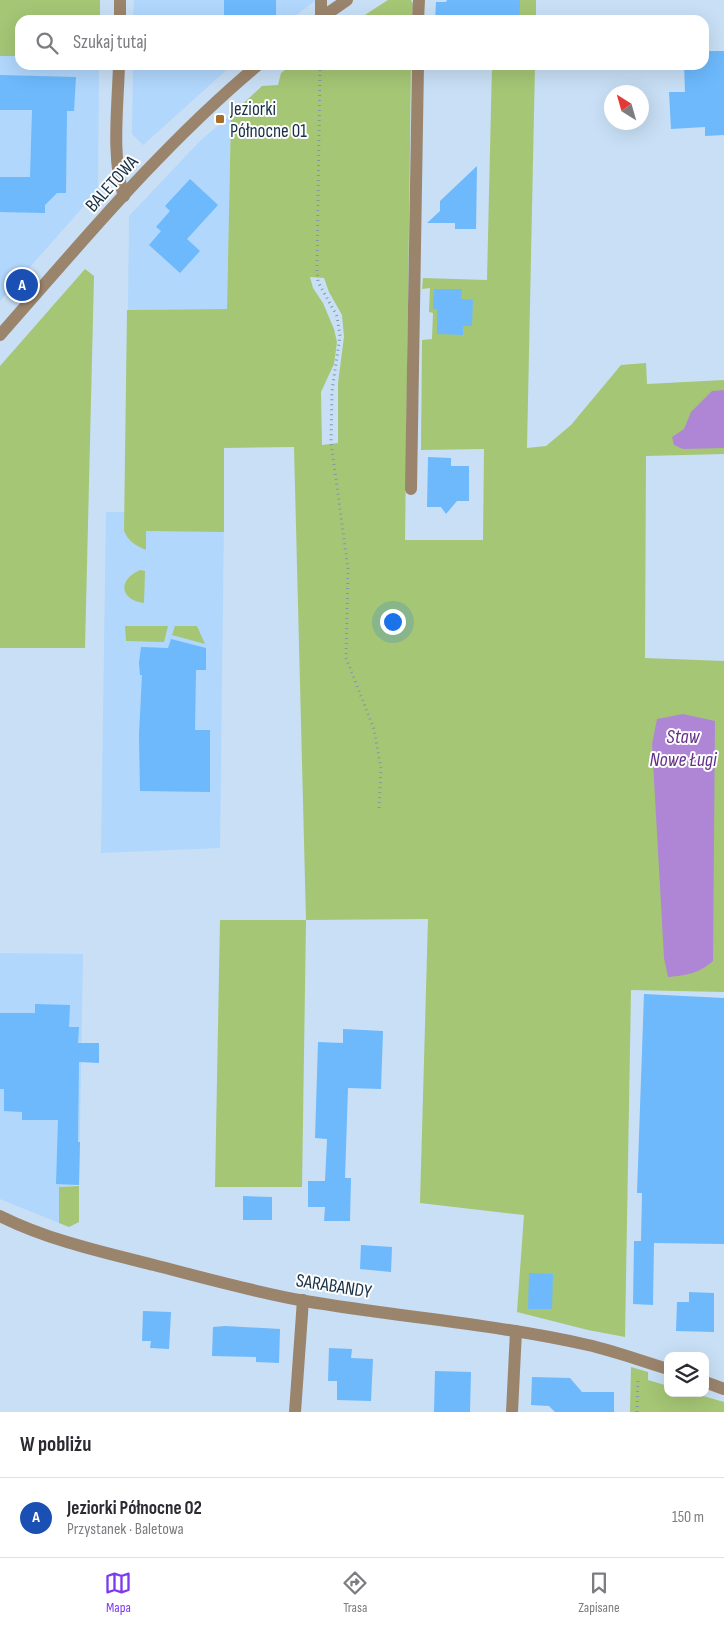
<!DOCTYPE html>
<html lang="pl">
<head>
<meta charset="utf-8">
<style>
	:root { --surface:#fff; --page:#f2f2f3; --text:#2b2b33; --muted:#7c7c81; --line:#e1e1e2; --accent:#7c3aed }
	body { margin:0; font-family:"Sofia Sans Condensed",sans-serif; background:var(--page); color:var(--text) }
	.controls { position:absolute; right:15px; bottom:15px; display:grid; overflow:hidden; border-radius:10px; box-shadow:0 5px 20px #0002 }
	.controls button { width:45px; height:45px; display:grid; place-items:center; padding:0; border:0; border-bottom:1px solid var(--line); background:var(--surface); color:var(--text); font:25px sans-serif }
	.compass { position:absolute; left:604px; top:85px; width:45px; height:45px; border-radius:50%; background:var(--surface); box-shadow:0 5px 20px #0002; rotate:323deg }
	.you { position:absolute; left:392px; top:621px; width:18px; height:18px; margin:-12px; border:4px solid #fff; border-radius:50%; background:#1a73e8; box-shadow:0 0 0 8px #1a73e833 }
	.badge { display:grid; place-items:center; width:32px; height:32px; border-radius:50%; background:var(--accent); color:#fff; font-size:16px; font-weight:700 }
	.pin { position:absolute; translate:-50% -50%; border:2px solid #fff; box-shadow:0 1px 5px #0006 }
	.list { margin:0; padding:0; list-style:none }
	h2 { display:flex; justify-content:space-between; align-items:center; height:65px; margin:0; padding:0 20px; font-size:21px }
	h2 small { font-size:16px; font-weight:400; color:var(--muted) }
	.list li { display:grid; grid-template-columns:32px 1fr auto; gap:15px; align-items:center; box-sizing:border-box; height:80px; padding:0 20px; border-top:1px solid var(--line) }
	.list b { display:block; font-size:19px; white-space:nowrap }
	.list p { margin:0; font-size:16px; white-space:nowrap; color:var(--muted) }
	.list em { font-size:16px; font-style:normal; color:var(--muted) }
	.icon { flex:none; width:28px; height:28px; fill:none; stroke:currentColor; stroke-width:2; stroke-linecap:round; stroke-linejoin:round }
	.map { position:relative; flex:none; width:724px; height:1412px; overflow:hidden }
	.search { position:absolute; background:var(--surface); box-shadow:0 5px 20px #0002; left:15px; right:15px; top:15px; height:55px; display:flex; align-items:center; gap:12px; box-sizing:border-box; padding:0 18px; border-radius:15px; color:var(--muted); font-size:19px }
	.sheet { height:145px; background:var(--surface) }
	nav { display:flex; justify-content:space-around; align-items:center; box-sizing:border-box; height:70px; border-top:1px solid var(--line); background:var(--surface); font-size:14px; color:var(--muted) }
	nav a { display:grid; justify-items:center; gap:2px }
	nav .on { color:var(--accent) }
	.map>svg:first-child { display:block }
	.built { fill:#b1d7fc }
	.green { fill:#a5c675; fill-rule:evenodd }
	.water { fill:#af86d6 }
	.building { fill:#6db9fc }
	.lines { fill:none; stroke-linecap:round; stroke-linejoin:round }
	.path { stroke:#8098ad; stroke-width:3; stroke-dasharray:1 4; stroke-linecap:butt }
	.minor { stroke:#9b846c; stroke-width:12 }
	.poi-dot { fill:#a66d2b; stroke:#fdfdfd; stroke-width:2 }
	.labels { text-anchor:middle; stroke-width:4; stroke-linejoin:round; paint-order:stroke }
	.poi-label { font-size:19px; fill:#193146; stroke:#fdfdfd; text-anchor:start }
	.street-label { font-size:19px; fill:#193146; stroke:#fdfdfd }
	.water-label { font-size:20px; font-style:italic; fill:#642f8d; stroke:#fdfdfd }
</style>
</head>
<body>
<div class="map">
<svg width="724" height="1412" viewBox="0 0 724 1412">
	<rect width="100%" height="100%" fill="#c8dff5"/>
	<g class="built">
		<polygon points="134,0 316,0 290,20 133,20"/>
		<polygon points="0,56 20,56 20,65 99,65 98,190 0,301"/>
		<polygon points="133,65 232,65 143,145 132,134"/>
		<polygon points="231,115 227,309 128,310 129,216 201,140"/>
		<polygon points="106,512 224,513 220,848 101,853"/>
		<polygon points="0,953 83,954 79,1185 59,1187 59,1223 0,1199"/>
	</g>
	<g class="green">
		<polygon points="0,0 100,0 100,20 20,20 20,56 0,56"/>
		<polygon points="388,0 411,0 413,4 412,20 357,20"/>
		<rect x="493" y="0" width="43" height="20"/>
		<path d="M291,65h120l-6,475h78l1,-91 -63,1 1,-110 10,-1 1,-26 -4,-1 1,-24 -8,1 1,-11 64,2 5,-215h43l-8,383 19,-2 25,-21 50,-60 25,-2 1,21 77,-4v74l-78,2 -1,202 79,3v331l-93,-2 -6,347 -37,-7 -71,-18 7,-97 -104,-12 8,-284 -122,1 -4,267h-87l5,-267h86l-12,-473 -70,1v84l-78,-1v19c-11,-5 -17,-8 -22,-19l3,-221 100,-1 4,-194 31,-29 16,-1 3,-12zM310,277l14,1 5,14 13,23 2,22 -6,46v60l-16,2 -1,-53 13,-28 3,-22 -3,-13 -11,-26 -10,-15z"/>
		<polygon points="85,269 94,276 85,648 0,648 0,366"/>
		<path d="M140,570l5,1 -1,32c-24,-3 -27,-23 -4,-33z"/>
		<polygon points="125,626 168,626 164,642 126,641"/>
		<polygon points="175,626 197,626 205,644 172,635"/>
		<polygon points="79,1186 79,1222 69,1227 59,1223 59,1187"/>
		<polygon points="631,1367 648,1372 648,1380 668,1386 668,1393 693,1393 724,1402 724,1412 630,1412"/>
	</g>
	<g class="water">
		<polygon points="724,390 724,448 683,449 674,445 672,437 684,429 691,412 712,391"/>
		<path d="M683,714l32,7 -2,240c-15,13 -26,14 -45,16l-4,-19 -12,-214 5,-25z"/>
	</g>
	<g class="building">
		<polygon points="224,0 276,0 276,18 224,20"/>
		<polygon points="447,0 520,0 519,20 435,20 436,2 446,2"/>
		<polygon points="704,51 724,51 724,135 705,136 705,127 671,129 669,92 685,92 684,65 704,65"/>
		<polygon points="0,75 76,77 74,111 67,111 66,193 57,193 45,205 45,213 0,212 0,177 30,177 32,110 0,110"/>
		<polygon points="477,166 476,229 455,229 455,223 427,223 440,211 440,201"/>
		<polygon points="190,179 218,205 187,239 200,251 180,273 149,245 161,231 156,227 170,211 165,206"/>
		<polygon points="434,289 462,289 461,299 473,300 472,326 463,326 463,335 437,334 437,309 433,309"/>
		<polygon points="428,457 451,458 451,466 469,466 469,501 457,501 446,514 441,507 427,507"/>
		<polygon points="171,639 206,648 206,670 196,670 195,730 210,730 210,792 140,791 139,735 142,675 140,675 139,663 141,647 168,648"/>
		<polygon points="644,994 724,998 724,1244 654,1243 653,1305 633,1304 634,1241 641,1241 642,1193 637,1193"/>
		<polygon points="35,1004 70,1005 69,1027 79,1027 78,1043 99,1043 99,1063 79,1062 78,1142 80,1142 79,1185 56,1184 58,1120 22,1120 22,1112 4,1111 4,1089 0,1089 0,1013 35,1013"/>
		<polygon points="343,1029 383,1031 381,1089 348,1088 345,1178 351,1178 350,1221 324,1221 325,1207 308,1207 308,1181 325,1181 327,1139 315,1138 318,1042 343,1043"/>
		<polygon points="243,1196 272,1197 272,1220 243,1220"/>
		<polygon points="361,1245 392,1247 391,1272 360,1269"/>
		<polygon points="529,1273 553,1274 552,1309 528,1309"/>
		<polygon points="689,1292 714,1293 714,1332 676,1331 677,1302 689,1302"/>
		<polygon points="143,1311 171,1312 169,1349 150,1348 151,1341 142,1341"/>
		<polygon points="225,1326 280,1329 279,1363 256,1362 256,1357 212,1356 213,1327"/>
		<polygon points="329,1348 352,1349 351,1358 373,1359 371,1401 337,1400 337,1381 328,1381"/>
		<polygon points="435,1371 471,1372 470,1412 434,1412"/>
		<polygon points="532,1377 570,1378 582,1392 614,1392 614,1412 555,1412 549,1406 531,1405"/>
	</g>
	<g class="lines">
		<g class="path">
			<polyline points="320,65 317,270 318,282 337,316 340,336 332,391 331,442 348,569 346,658 374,729 381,769 379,809"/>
			<polyline points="637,1412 638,1378"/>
		</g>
		<g class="minor">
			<polyline points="321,18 321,0"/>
			<polyline points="120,20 120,0"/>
			<polyline points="318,20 347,0"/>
			<polyline points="418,20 419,0"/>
			<path d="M119,65c-1,39 -8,95 5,131"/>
			<path d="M0,335c82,-93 162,-190 258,-270"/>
			<polyline points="411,489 418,65"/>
			<path d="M0,1216c48,24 102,36 154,49 50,13 100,27 151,36 94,16 190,23 283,44 27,6 53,16 80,24"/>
			<polyline points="705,1382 724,1389"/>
			<polyline points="295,1412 303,1300"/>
			<polyline points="512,1412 516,1331"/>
		</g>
	</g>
	<rect class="poi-dot" x="215" y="114" width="10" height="10" rx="2.5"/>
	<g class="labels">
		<g class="poi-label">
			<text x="230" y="115">Jeziorki<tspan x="230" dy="22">Północne 01</tspan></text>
		</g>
		<g class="street-label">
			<text transform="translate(111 183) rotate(-48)" y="7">BALETOWA</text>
			<text transform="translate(334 1285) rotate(9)" y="7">SARABANDY</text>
		</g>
		<g class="water-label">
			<text x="683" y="743">Staw<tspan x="683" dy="23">Nowe Ługi</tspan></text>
		</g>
	</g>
</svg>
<div class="controls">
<button><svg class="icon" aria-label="layers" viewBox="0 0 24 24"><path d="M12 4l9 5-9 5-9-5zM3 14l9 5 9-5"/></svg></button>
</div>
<svg class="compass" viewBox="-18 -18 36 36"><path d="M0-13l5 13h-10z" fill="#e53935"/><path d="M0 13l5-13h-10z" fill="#7c7c81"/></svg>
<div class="you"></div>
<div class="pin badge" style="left:22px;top:285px;background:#1a4fb4">A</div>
<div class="search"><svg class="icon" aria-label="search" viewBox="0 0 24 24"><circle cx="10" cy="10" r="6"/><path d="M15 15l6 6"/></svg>Szukaj tutaj</div>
</div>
<section class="sheet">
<h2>W pobliżu<small></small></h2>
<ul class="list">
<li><span class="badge" style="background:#1a4fb4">A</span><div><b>Jeziorki Północne 02</b><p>Przystanek · Baletowa</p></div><em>150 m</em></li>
</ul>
</section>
<nav>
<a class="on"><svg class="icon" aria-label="map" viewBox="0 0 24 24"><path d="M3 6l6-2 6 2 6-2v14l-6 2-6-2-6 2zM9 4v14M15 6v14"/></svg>Mapa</a>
<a><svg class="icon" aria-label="directions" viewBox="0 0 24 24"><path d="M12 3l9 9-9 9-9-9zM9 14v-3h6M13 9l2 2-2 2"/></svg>Trasa</a>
<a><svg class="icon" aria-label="saved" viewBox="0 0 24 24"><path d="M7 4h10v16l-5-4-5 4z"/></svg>Zapisane</a>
</nav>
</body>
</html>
